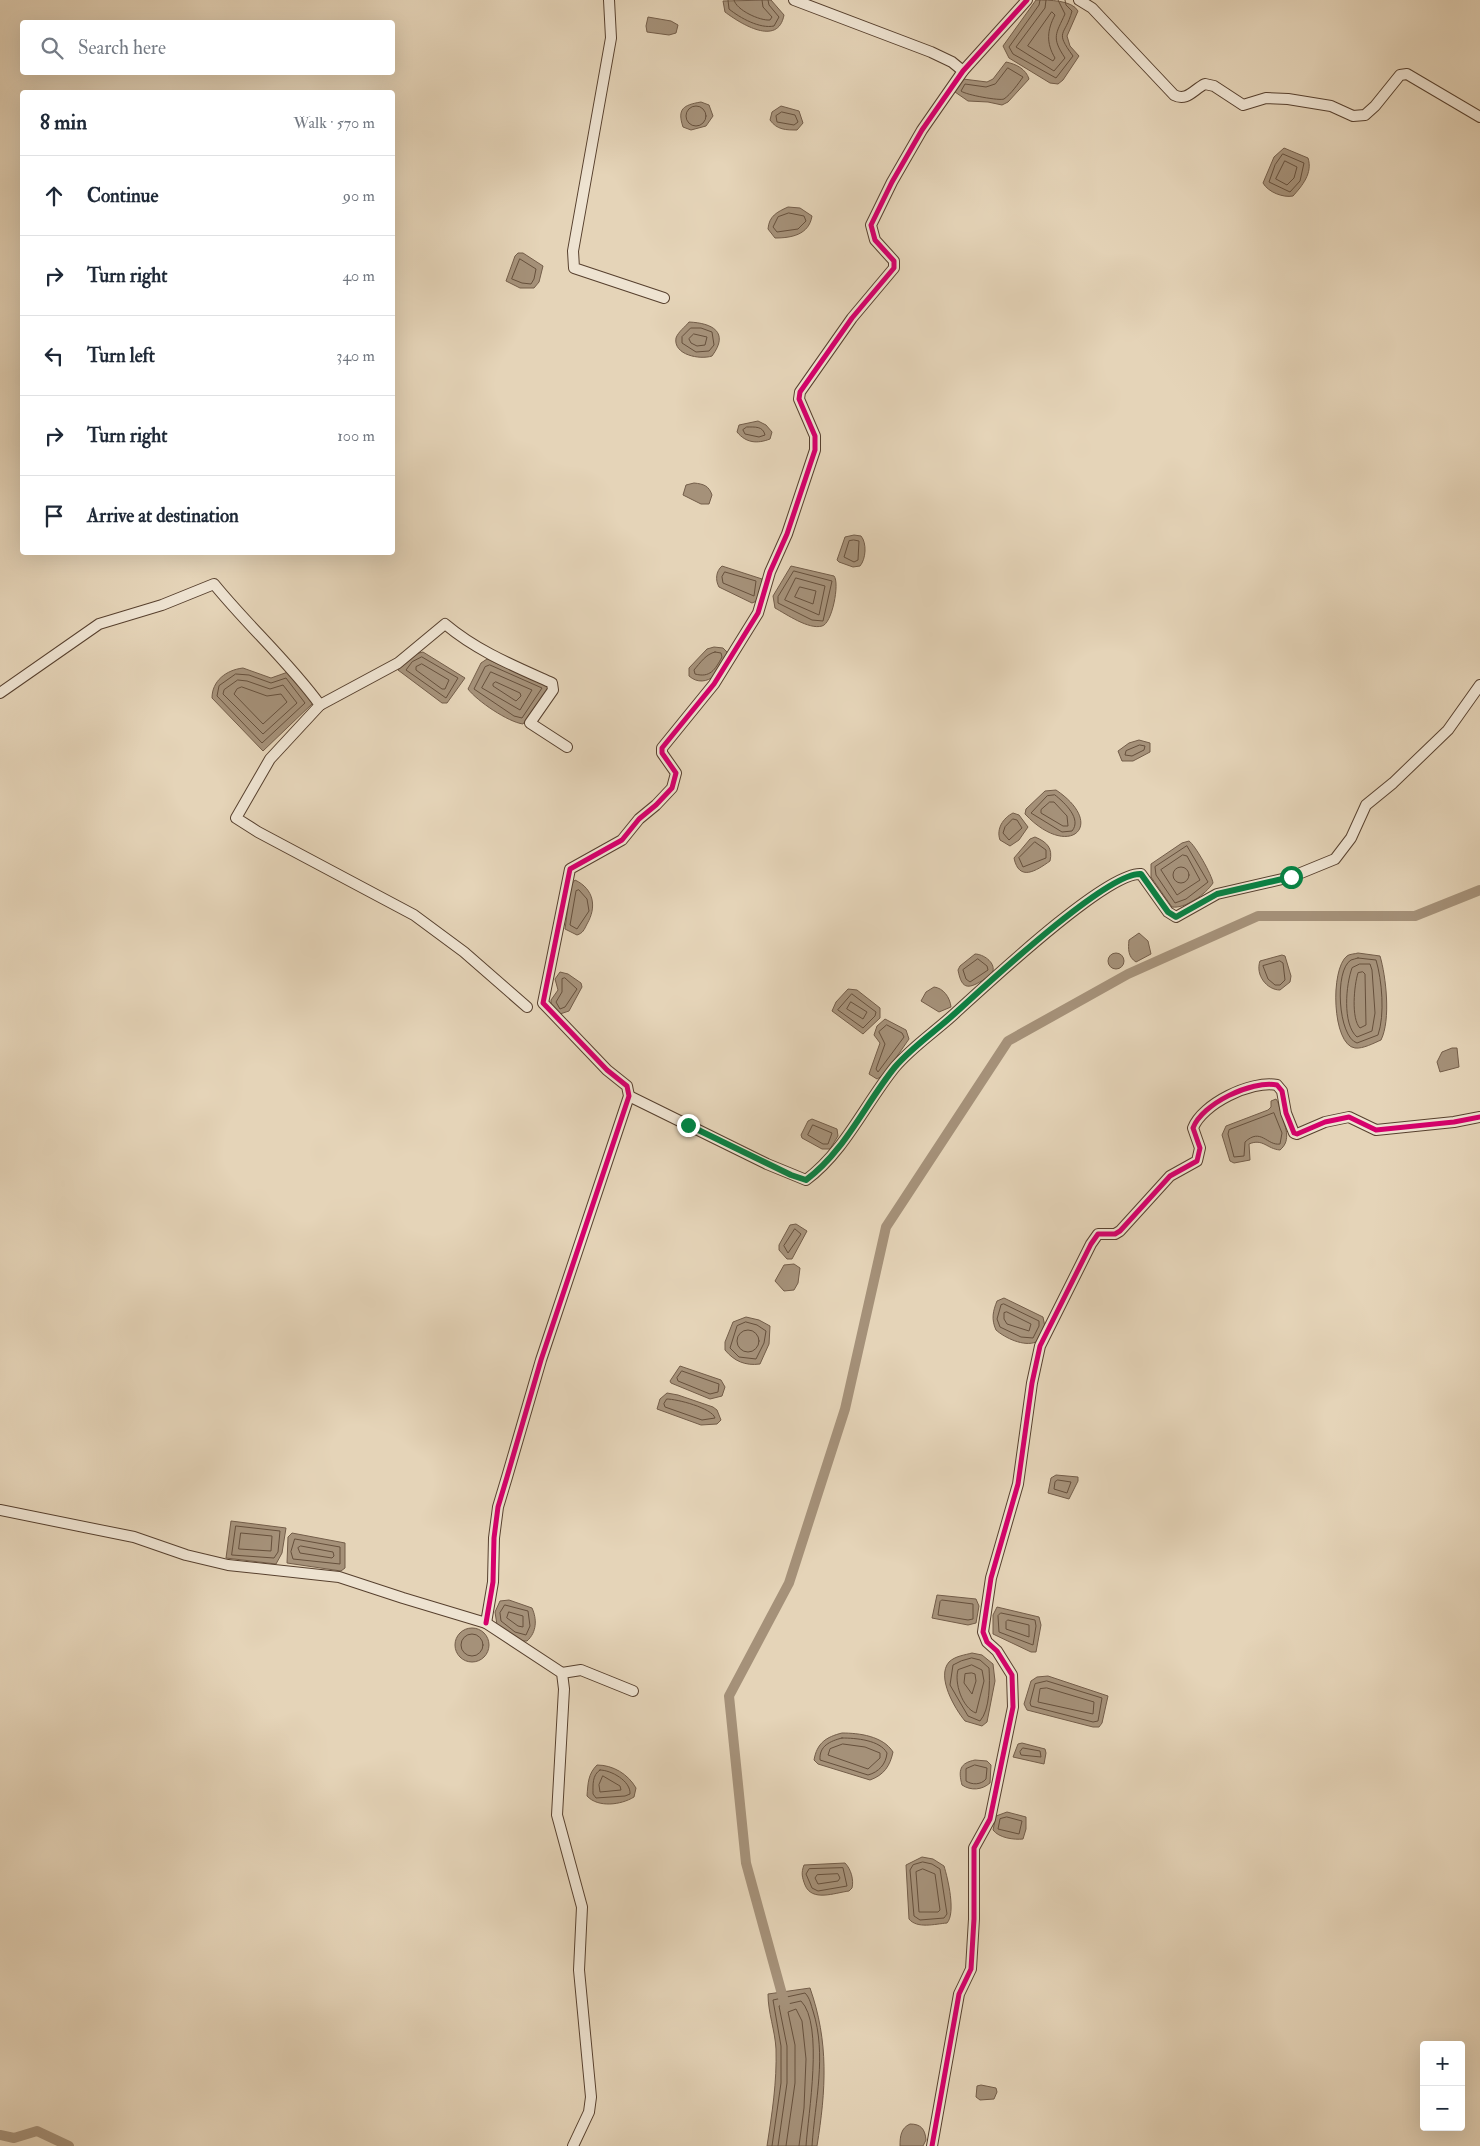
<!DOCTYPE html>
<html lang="en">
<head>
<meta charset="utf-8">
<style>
	:root { --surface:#fff; --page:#f2f2f3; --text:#1f2937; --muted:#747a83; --line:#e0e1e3 }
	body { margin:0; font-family:"IM FELL Double Pica",serif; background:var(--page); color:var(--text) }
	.controls { position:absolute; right:15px; bottom:15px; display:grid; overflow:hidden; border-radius:5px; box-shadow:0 5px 20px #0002 }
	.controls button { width:45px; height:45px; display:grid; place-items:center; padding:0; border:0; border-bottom:1px solid var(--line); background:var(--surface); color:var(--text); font:25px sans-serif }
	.stop { position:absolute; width:15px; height:15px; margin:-11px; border:4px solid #0b8043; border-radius:50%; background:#fff }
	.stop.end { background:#0b8043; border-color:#fff; box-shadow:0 1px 5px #0008 }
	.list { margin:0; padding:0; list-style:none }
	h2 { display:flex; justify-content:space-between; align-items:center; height:65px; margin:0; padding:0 20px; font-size:21px }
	h2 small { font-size:16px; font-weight:400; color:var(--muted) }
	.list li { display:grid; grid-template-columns:32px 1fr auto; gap:15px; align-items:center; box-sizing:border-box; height:80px; padding:0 20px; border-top:1px solid var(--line) }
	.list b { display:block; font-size:19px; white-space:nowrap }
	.list em { font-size:16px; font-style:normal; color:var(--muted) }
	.icon { flex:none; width:28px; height:28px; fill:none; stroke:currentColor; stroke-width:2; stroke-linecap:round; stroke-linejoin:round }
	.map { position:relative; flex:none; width:1480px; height:2146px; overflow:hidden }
	.search { position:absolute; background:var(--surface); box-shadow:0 5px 20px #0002; left:20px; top:20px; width:375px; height:55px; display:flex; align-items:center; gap:12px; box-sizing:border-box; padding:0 18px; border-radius:5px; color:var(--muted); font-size:19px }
	.panel { position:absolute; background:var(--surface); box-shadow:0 5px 20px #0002; left:20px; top:90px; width:375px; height:465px; border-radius:5px }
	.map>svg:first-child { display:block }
	.water { fill:#a59179; stroke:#735d49 }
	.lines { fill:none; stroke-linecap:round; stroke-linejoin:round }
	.shore { stroke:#66503c; stroke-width:1 }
	.canal { stroke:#a59179; stroke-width:10 }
	.street-casing { stroke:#57402e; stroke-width:12 }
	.street { stroke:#eee3d1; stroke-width:10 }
	.cycleway-casing { stroke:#eee3d1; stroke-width:8 }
	.cycleway { stroke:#d6006c; stroke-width:5 }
	.route { stroke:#0b8043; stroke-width:6 }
</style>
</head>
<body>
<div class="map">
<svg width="1480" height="2146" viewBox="0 0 1480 2146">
	<rect width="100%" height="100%" fill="#e5d4b8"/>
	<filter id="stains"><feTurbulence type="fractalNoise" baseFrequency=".004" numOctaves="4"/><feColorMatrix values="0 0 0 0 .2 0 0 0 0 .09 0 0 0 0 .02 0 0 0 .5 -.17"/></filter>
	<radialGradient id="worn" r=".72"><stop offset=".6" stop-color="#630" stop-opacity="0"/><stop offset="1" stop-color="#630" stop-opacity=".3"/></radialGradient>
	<g class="water">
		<path d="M771,0l13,15c-6,32 -43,9 -59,-3l-2,-11z"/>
		<path d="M1036,0c13,0 36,0 42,11l-11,25 3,10 9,10 -16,24 -5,4 -8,-1 -41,-25 -6,-12z"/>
		<polygon points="648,17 671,21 678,25 676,33 669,35 647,32 646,26"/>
		<path d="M1006,62c10,2 20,7 23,17l-21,23 -6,3 -14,-3 -20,-1 -13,-9 1,-5 7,-8 24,3 6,-3z"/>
		<path d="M701,102l8,3 4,11 -7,10 -15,4 -8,-3c-6,-18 0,-22 18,-25z"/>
		<path d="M781,106l18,5 4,12 -6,7c-11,0 -20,0 -27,-10l2,-8z"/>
		<path d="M1284,148l24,10c5,15 -6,28 -15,38 -10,2 -25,-4 -30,-13l11,-26z"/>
		<path d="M788,207l12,1 12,8c-3,19 -21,22 -37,22l-7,-9c1,-13 9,-17 20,-22z"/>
		<polygon points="518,253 523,253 543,266 539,282 534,288 520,288 506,281 515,256"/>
		<path d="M689,322c23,1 41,10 23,34 -12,4 -39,-1 -36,-18 2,-6 9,-11 13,-16z"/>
		<path d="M758,421l8,4 6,7 -2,7c-13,5 -24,4 -33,-7l2,-7z"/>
		<path d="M694,483c10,1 15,3 18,12l-3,9h-8l-18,-9 3,-10z"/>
		<path d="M854,535l7,1c6,7 5,23 -1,30l-7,1 -14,-5 -2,-2 8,-23z"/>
		<path d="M722,566l40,13c0,8 -1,22 -10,24l-33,-16c-4,-7 -3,-16 3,-21z"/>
		<path d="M791,566l43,10c6,7 -2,48 -12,50 -13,4 -36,-12 -47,-18l-2,-12z"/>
		<path d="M714,647l9,1 4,4c0,17 -21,39 -38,24v-8l18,-19z"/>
		<polygon points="423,652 465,678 447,703 442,703 398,670 415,654"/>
		<path d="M487,659l62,28 -26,37c-15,-2 -46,-23 -55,-35l13,-26z"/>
		<path d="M243,668l28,10 17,-6 25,31 -50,48 -51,-53c0,-17 14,-28 31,-30z"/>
		<polygon points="1139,740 1150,743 1150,752 1133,761 1122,761 1118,751 1129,743"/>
		<path d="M1056,790c52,35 13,71 -31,24l1,-5 19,-18z"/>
		<path d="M1013,813l6,2 9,12 -9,13 -9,6 -10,-6c-4,-11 3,-22 13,-27z"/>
		<path d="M1035,837c12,5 18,11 15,24 -14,10 -31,21 -36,-3l16,-19z"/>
		<path d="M1189,841c6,4 23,34 24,42 -7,11 -28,26 -41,24l-21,-30v-13l31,-21z"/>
		<path d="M575,880c19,9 22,27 12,44 -3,6 -4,9 -10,11l-12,-6 6,-44z"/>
		<path d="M1139,933l9,8 3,13 -15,8c-8,-5 -8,-13 -7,-22z"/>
		<circle cx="1116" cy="961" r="8"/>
		<path d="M1358,953l22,3c6,20 11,64 1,84 -7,3 -18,9 -26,8 -23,-3 -25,-79 -8,-92 2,-2 8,-2 11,-3z"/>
		<path d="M975,954c8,0 20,8 18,17 -1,4 -5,6 -8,8 -15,9 -23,13 -27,-9l2,-4z"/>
		<path d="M1282,955l3,1 6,20 -1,6 -10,8c-13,0 -25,-15 -20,-29z"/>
		<polygon points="560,972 568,974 581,983 582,987 569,1011 560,1014 551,1004 551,1000 558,990 555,979"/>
		<path d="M934,987c9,1 16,10 17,20l-12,5 -18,-11 5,-9z"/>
		<polygon points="848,989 857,990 880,1008 880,1018 863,1034 832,1011 836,1002"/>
		<polygon points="885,1019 906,1030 909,1039 884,1075 877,1079 869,1074 880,1043 874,1035 877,1026"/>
		<polygon points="1452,1048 1457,1048 1459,1067 1440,1072 1437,1062 1442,1052"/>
		<path d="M1276,1099c3,3 3,9 5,14 4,13 11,27 -1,37 -13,-1 -17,-12 -31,-6l1,16 -16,3 -4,-2 -8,-26 4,-9 42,-16 3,-3v-6z"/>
		<polygon points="812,1119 837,1129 838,1136 830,1149 822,1149 802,1138 801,1135 808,1121"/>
		<polygon points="796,1224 807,1231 792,1259 787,1259 779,1250 779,1245 790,1225"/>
		<polygon points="794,1264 800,1268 798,1283 794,1290 784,1291 775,1281 784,1265"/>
		<path d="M1004,1298l39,19 2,10 -9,15c-12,5 -31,-4 -40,-12 -5,-11 -3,-19 1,-29z"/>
		<path d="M746,1317l13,3 11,6 -1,18 -9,20c-15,2 -26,-3 -35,-14v-8l8,-20z"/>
		<polygon points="680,1366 721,1380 725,1387 722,1396 710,1399 671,1383 670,1381"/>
		<polygon points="667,1393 678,1395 713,1407 717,1410 721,1420 717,1424 701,1425 657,1409 660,1399"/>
		<polygon points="1056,1475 1078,1477 1078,1481 1069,1499 1048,1493 1051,1478"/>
		<polygon points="231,1521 286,1528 282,1553 276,1564 226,1558"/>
		<polygon points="292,1533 345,1543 345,1568 341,1571 287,1563 288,1537"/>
		<polygon points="937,1595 976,1599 979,1606 976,1623 968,1625 932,1618"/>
		<path d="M509,1600l23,8c5,11 5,24 -5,33h-5l-25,-16 -2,-13 5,-11z"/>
		<polygon points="997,1607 1039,1617 1041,1625 1036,1652 1031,1652 993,1634 993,1615"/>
		<circle cx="472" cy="1645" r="17"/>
		<path d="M972,1653l10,2 11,9 2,17 -8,41 -5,4 -17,-5c-10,-12 -29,-44 -16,-59 6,-6 16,-7 23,-9z"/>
		<polygon points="1048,1676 1108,1696 1102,1723 1099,1727 1093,1727 1027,1710 1024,1704 1031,1681 1037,1677"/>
		<path d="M842,1733c17,0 41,3 51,19 -3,14 -9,23 -23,28l-52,-16 -4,-4c3,-17 12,-23 28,-27z"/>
		<polygon points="1022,1743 1045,1749 1046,1753 1044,1764 1013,1757 1018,1744"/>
		<path d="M975,1760l12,1 4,4 -1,18c-8,7 -19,8 -28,2 -4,-15 -2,-22 13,-25z"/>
		<path d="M597,1765c16,0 31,9 39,23l-2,9c-13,8 -36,11 -47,-1 1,-13 1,-22 10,-31z"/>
		<path d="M1007,1812l19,5v12l-3,10c-9,1 -24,-1 -30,-9l3,-14z"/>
		<path d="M922,1857l11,2 11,7c4,13 12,47 3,57 -12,1 -30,6 -38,-4l-3,-54z"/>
		<path d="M845,1863c6,6 9,17 7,25l-3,3c-15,2 -37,11 -44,-6 -3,-8 -4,-12 -1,-20z"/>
		<path d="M810,1988c19,54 16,102 7,158h-50c5,-32 10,-64 9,-97 -1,-19 -8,-36 -8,-55z"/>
		<polygon points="981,2085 996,2088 997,2092 994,2099 980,2100 976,2097 977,2086"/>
		<path d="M910,2124c11,0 15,5 16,16l-3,6h-23c0,-10 1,-18 10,-22z"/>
	</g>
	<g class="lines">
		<g class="shore">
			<path d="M728,0l1,9c11,9 31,20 45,17l5,-9 -10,-12 -1,-5"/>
			<path d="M734,0c2,10 26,21 36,20l2,-3 -9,-10 -1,-7"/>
			<path d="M1040,0l-1,5 -30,42 4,7 43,24 17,-22c-19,-26 -8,-19 -1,-45l-6,-6 -1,-5"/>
			<path d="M1046,0l-1,8 -29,39 38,24 11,-13c-14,-21 -9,-24 0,-44l-7,-14"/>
			<path d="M1052,12l3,3c-8,15 -9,28 0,43l-2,3 -25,-15z"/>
			<path d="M1008,68l15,9c-5,7 -12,17 -19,22 -4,2 -38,-4 -43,-8l4,-7 21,3 9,-3z"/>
			<circle cx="696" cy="116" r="10"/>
			<polygon points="782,112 795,115 798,122 794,125 777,122 776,116"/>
			<polygon points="1283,154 1304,163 1300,181 1290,192 1269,182 1275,165"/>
			<polygon points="1285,161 1297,167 1294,178 1287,185 1276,179"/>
			<polygon points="789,213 804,216 806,221 798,229 777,232 773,227 778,217"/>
			<polygon points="520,259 536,269 534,279 531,284 522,283 512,279"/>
			<polygon points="691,328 701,328 712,332 714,345 709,351 696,352 682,343 682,337"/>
			<polygon points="694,334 707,337 705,345 697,346 691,343 689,339"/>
			<path d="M747,427c8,0 16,-1 18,8l-6,2 -14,-3 -2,-4z"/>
			<polygon points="854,540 859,541 858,560 854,562 844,557 849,541"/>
			<polygon points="794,571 832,581 823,621 812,620 778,603 778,597"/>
			<polygon points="725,572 756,581 754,596 723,583 722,577"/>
			<polygon points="796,578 825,586 819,615 785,600"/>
			<polygon points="800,587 816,591 813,604 795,597"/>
			<path d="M715,652l6,1 1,4c-7,13 -12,21 -27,17l-1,-4c6,-7 12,-16 21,-18z"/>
			<polygon points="422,657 458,678 446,698 406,670 412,662"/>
			<polygon points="422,664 449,680 445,689 442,689 416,670 416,667"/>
			<polygon points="490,665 542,688 522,718 514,716 474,689 485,667"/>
			<polygon points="491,672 532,690 520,710 482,688"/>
			<polygon points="236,674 249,675 271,683 286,678 305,703 262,743 217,696 219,686"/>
			<polygon points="238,680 247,681 270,689 283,685 297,703 263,734 223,694 224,690"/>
			<polygon points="496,682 520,693 521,696 516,701 493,686 493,684"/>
			<polygon points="242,687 267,696 281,694 287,702 263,724 234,694 237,689"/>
			<polygon points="1140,745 1145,746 1144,750 1132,756 1125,755 1126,751"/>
			<path d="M1055,795c10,8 27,24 17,36l-10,1 -31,-19 16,-17z"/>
			<polygon points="1050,802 1054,802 1067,816 1068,826 1063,826 1041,813 1041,810"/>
			<polygon points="1013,819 1017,820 1022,828 1009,840 1003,833 1005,827"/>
			<polygon points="1035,842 1046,850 1046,858 1023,867 1019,858"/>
			<polygon points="1187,846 1208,882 1186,899 1175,903 1156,875 1155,867"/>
			<polygon points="1183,855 1187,856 1200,880 1177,895 1161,870"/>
			<circle cx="1181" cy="875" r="8"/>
			<polygon points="579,890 587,899 589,911 577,929 570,925 576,891"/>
			<path d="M1358,958l18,2c6,20 9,55 2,75l-21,8c-19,-6 -23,-73 -6,-83 2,-1 5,-1 7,-2z"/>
			<polygon points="978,959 987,966 988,970 970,982 966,979 963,970"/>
			<polygon points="1280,961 1283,963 1285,980 1280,985 1275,985 1268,979 1263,966"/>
			<path d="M1360,964h10l2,6 3,43 -3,18 -15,6c-15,-13 -11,-53 -5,-69z"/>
			<path d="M1363,972l2,2 1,51 -6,3c-9,-9 -6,-43 -2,-55z"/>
			<polygon points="565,978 577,989 565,1007 560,1009 556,1002 562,992 562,979"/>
			<polygon points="852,994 876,1012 875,1016 863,1028 838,1010"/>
			<polygon points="851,1002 867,1012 863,1019 847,1009"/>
			<polygon points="887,1025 902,1033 904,1037 878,1072 876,1069 885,1044 879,1032"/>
			<path d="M1274,1113l8,20 -2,11c-13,2 -19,-17 -35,-2l-1,14 -10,1 -6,-23 1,-4z"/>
			<polygon points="813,1125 832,1133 828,1144 823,1144 808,1135"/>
			<polygon points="795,1229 801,1234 788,1253 784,1246"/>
			<polygon points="1004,1304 1039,1321 1039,1326 1033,1338 1021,1337 1000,1327 997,1319 1001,1305"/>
			<polygon points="1007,1312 1031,1324 1029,1331 1007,1324 1004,1319 1004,1313"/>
			<polygon points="746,1322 757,1325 766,1331 764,1343 756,1359 739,1357 730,1348 737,1326"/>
			<circle cx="748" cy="1341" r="11"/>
			<polygon points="682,1371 719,1384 718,1392 710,1394 678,1381 677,1378"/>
			<path d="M667,1399c10,0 45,9 48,19l-13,2 -37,-13 -1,-3z"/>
			<polygon points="1058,1480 1071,1482 1067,1493 1054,1489 1055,1482"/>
			<polygon points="236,1526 280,1531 278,1552 274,1558 232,1555"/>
			<polygon points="241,1533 272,1536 271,1551 239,1549"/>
			<polygon points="295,1539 340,1547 340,1564 293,1559 291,1552"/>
			<polygon points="301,1546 333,1552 334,1556 332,1558 300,1553 298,1548"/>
			<polygon points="942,1600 973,1604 973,1619 968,1620 938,1615 940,1602"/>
			<polygon points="505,1605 528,1611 530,1626 526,1635 515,1632 501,1621 500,1613"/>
			<polygon points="509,1612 523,1616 523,1627 518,1626 507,1618"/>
			<polygon points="1001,1613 1035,1620 1036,1626 1033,1645 999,1632 998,1616"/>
			<polygon points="1008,1620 1029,1625 1029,1637 1006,1629 1006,1622"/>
			<circle cx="472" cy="1645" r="11"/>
			<path d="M972,1658l8,2 9,8c1,14 1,42 -9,53l-12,-5 -18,-31 3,-20 8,-4z"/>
			<path d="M972,1665l10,5 2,11 -8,32c-14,-5 -22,-31 -18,-43z"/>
			<polygon points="972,1673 975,1674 976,1681 972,1694 964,1683 965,1674"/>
			<polygon points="1047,1681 1102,1698 1098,1721 1093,1722 1031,1706 1030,1703 1035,1684"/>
			<polygon points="1047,1688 1094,1702 1093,1714 1038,1702 1040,1689"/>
			<path d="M842,1738c14,0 38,2 45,15 -1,11 -8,19 -19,22l-48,-15c-1,-14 10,-19 22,-22z"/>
			<polygon points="843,1744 865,1747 880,1753 880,1758 868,1769 828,1755 830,1749"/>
			<polygon points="1023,1748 1040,1751 1041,1757 1021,1755 1020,1752"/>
			<path d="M975,1765l12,3 -1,11c-5,6 -14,6 -20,2v-12z"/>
			<path d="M600,1770c11,0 31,11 30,24l-5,2 -29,2 -3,-4c0,-9 -1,-19 7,-24z"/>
			<polygon points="603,1776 620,1786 621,1790 600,1792 599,1785"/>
			<polygon points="1007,1817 1022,1821 1019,1834 998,1829 1000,1819"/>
			<polygon points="923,1862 932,1864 940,1869 947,1914 944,1918 920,1920 914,1916 910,1870 913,1865"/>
			<polygon points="843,1868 847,1886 818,1891 812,1888 806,1874 809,1869"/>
			<polygon points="923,1869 935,1874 940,1910 938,1912 919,1912 916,1872"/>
			<polygon points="838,1874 840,1878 838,1881 818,1884 815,1878 817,1875"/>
			<path d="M772,2146l9,-63v-37l-8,-46 32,-7c5,5 6,12 8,18 14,44 2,90 -1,135"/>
			<path d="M778,2146l9,-63v-37l-8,-40 22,-5c23,23 7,114 5,145"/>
			<polyline points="786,2146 795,2083 795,2045 788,2012 796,2009 802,2021 806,2059 804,2108 799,2146"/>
		</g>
		<g class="canal">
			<polyline points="785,2005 746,1863 729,1696 789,1583 845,1409 886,1227 1008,1041 1128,974 1258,916 1415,916 1480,890"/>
			<polyline points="0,2135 14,2138 37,2131 69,2146"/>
		</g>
		<g class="street-casing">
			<g id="street">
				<polyline points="609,0 611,38 573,251 574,268 664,298"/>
				<polyline points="794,0 931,52 952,62 963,71"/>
				<path d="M1079,0l13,8 82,87c13,7 20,-6 31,-11l9,2 29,19 23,-7 22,1 43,7 22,10 12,-1 10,-9 25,-31 7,-1 73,43"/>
				<path d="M0,693l99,-69 63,-19 52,-21c34,42 75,78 106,121l-50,54 -34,59 22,14 156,83 50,37 63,55"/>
				<path d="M320,705l78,-42 47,-39c32,27 69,42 107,59l1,7 -23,33 37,24"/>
				<path d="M629,1096l138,68 39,16c39,-29 59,-76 89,-113 16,-19 38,-34 57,-51 29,-26 154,-145 189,-142l27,38 8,5 41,-23 74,-17 44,-18 16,-21 15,-33 27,-22 55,-53 32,-45"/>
				<polyline points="0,1510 134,1537 186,1555 228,1565 339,1577 403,1598 486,1623 562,1673 564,1689 557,1815 582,1907 579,1970 591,2097 589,2112 573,2146"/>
				<polyline points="486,1623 493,1582 494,1538 498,1507 507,1477 541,1360 629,1096 627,1086 607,1070 543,1003 570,869 622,840 639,819 656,805 672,788 676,773 662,753 662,748 714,684 758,613 770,572 787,534 815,450 815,436 799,399 800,392 852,318 894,268 894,261 875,240 871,225 892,182 922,130 963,71 1027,0"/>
				<polyline points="562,1673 581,1670 633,1691"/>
				<path d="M932,2146l27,-152 12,-25 3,-50v-71l16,-29 23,-112 -1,-32 -15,-24 -10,-9 -4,-10 8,-54 27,-94 14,-101 8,-37 51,-102 7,-10h17l5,-3 50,-55 27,-15 3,-13 -7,-20c9,-24 58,-48 84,-43l5,6 4,22 8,20 3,1 28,-12 24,-5 27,13 78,-8 26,-5"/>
			</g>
		</g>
		<use href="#street" class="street"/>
		<g class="cycleway-casing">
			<g id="cycleway">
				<polyline points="486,1623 493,1582 494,1538 498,1507 507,1477 541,1360 629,1096 627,1086 607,1070 543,1003 570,869 622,840 639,819 656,805 672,788 676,773 662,753 662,748 714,684 758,613 770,572 787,534 815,450 815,436 799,399 800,392 852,318 894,268 894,261 875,240 871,225 892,182 922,130 963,71 1027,0"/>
				<path d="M932,2146l27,-152 12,-25 3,-50v-71l16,-29 23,-112 -1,-32 -15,-24 -10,-9 -4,-10 8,-54 27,-94 14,-101 8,-37 51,-102 7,-10h17l5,-3 50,-55 27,-15 3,-13 -7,-20c9,-24 58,-48 84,-43l5,6 4,22 8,20 3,1 28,-12 24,-5 27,13 78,-8 26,-5"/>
			</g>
		</g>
		<use href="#cycleway" class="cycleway"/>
	</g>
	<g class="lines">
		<path class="route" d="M688,1125l103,50 15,5c39,-29 59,-76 89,-113 16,-19 38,-34 57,-51 29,-26 155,-145 189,-142l27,38 8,5 41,-23 74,-17"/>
	</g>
	<rect width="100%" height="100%" filter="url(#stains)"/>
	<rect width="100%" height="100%" fill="url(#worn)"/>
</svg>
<div class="controls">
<button>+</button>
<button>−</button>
</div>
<div class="stop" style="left:1291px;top:877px"></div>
<div class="stop end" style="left:688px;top:1125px"></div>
<div class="search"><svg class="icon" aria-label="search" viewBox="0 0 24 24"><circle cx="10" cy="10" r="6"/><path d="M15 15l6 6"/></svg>Search here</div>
<section class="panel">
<h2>8 min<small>Walk · 570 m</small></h2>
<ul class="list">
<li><svg class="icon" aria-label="ahead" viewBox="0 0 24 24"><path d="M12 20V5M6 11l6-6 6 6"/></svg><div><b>Continue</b></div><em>90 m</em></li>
<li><svg class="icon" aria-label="right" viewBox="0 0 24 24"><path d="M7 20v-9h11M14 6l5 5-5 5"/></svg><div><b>Turn right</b></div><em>40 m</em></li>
<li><svg class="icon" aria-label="left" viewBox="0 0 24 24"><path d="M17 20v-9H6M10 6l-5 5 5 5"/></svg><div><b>Turn left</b></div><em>340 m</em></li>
<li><svg class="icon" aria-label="right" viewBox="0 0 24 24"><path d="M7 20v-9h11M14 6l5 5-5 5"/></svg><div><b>Turn right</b></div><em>100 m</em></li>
<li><svg class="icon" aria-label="arrive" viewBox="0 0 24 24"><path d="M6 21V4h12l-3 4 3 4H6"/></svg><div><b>Arrive at destination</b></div></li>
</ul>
</section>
</div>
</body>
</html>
